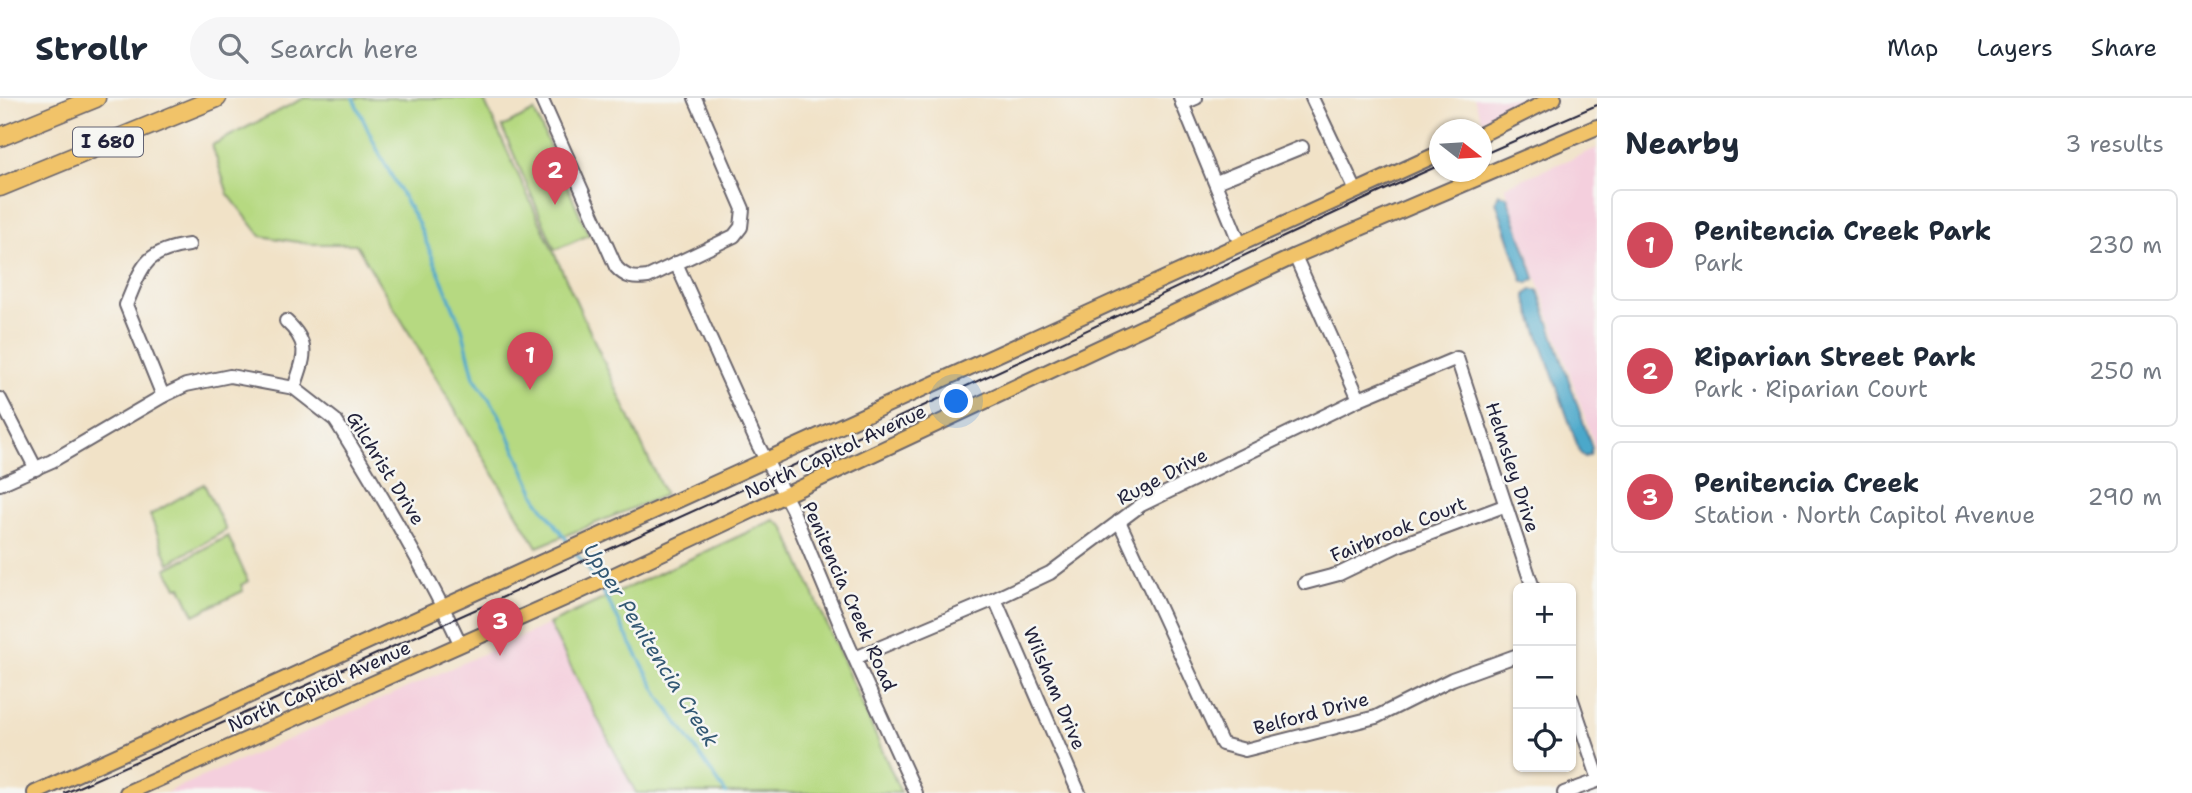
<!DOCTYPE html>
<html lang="en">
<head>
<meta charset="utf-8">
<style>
	:root { --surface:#fff; --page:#f6f6f7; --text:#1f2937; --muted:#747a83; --line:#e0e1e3; --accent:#d1495b }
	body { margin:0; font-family:"Shantell Sans",sans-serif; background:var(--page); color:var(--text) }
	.controls { position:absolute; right:21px; bottom:21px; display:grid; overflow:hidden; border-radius:10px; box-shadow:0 2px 5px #0004 }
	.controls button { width:63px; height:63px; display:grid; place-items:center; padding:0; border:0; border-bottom:2px solid var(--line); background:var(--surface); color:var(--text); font:35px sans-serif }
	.compass { position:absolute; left:1429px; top:21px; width:63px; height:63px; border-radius:50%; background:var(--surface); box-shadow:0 2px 5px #0004; rotate:107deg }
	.you { position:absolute; left:957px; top:304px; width:24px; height:24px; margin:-18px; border:5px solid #fff; border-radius:50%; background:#1a73e8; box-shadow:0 0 0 10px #1a73e833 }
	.badge { display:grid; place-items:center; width:46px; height:46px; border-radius:50%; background:var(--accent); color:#fff; font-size:23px; font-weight:700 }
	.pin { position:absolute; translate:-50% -58px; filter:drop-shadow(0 2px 4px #0008) }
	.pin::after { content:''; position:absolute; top:37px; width:24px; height:21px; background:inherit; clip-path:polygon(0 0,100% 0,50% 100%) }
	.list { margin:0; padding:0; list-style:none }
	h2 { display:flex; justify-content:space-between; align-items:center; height:91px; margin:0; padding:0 28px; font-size:30px }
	h2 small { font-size:23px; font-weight:400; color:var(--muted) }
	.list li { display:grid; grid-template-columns:46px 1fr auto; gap:21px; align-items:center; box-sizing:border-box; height:112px; margin:0 14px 14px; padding:0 14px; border:2px solid var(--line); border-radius:10px }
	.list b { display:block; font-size:26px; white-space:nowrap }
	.list p { margin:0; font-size:23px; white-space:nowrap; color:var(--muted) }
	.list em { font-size:23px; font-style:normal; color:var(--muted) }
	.icon { flex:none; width:38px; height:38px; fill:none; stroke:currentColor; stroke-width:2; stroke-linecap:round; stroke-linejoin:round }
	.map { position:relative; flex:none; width:1597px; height:695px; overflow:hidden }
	header { display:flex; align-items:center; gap:42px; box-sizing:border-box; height:98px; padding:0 35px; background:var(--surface); border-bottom:2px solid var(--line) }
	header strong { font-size:33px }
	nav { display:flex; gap:38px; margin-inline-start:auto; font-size:24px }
	.search { width:490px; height:63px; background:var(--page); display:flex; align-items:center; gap:18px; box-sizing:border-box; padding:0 24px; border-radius:38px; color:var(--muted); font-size:26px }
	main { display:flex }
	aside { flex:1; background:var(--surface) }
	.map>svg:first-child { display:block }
	.built { fill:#f4cfdd }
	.green { fill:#b6d981; stroke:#6c7e5e; stroke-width:2 }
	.water { fill:#4ca8ca; stroke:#376582; stroke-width:2 }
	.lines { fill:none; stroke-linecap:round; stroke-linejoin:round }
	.stream { stroke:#4ca8ca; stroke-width:3.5 }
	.minor-casing { stroke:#6a656c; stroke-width:16 }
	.major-casing { stroke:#6a656c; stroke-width:18 }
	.highway-casing { stroke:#6a656c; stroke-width:21 }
	.minor { stroke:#fff; stroke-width:12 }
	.major { stroke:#f1c369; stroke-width:14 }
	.highway { stroke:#f1c369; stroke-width:18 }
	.tram { stroke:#22223b; stroke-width:2 }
	.labels { text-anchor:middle; stroke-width:5; stroke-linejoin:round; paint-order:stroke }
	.shield { fill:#f6f6f2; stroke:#626272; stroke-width:2 }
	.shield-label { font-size:18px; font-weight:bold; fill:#22223b }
	.street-label { font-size:19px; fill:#22223b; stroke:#f6f6f2 }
	.water-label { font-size:21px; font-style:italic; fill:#335874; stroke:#f6f6f2 }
</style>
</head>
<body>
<header>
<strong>Strollr</strong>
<div class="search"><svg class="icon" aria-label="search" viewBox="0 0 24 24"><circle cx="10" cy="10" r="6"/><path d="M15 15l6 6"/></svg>Search here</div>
<nav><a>Map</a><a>Layers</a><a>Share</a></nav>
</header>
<main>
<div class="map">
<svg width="1597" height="695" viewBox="0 0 1597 695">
	<rect width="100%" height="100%" fill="#f6f6f2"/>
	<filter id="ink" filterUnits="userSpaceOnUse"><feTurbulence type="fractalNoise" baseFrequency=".0143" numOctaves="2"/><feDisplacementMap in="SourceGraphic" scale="14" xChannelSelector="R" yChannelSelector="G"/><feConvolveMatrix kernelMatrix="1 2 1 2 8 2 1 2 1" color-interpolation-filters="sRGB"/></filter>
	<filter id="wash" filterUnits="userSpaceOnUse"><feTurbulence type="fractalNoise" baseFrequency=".00686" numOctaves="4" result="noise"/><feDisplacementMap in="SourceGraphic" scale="28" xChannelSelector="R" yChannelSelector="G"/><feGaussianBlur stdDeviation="1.57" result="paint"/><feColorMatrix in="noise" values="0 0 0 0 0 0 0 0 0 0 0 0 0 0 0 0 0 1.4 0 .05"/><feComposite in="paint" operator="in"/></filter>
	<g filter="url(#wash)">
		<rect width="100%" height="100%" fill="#f1e2c7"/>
		<g class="built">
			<polygon points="1474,0 1531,0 1482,22"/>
			<polygon points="1597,50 1597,355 1505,88"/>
			<polygon points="549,526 636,695 165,695 409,589"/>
		</g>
		<g class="green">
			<polygon points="304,0 483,0 665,397 537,449 356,146 310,146 261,138 228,96 212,47"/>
			<polygon points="534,13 589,137 555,152 502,29"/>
			<polygon points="204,386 226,432 169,465 150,417"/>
			<polygon points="774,422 784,429 901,695 636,695 549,526"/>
			<polygon points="228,438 248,483 241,487 243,493 194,517 181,489 177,489 166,471"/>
		</g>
		<g class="water">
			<polygon points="1499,96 1507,98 1535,180 1528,185 1523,183 1496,103"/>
			<polygon points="1532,192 1538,192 1592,350 1590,357 1585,359 1580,355 1526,201 1526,196"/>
		</g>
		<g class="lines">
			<g class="stream">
				<polyline points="353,0 380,57 419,127 462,230 474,279 499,316 538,403 571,448"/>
				<polyline points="575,454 596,481"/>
				<polyline points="600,488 659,598 726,695"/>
			</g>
		</g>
	</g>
	<g filter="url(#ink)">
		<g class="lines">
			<g class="minor-casing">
				<g id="minor">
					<path d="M541,0l75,169c10,11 18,12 32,10l86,-41 7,-9 2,-18 -48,-111"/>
					<polyline points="1180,0 1240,146"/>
					<polyline points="1312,0 1356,93"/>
					<polyline points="1182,6 1196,0"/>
					<polyline points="1216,84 1302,49"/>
					<polyline points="1295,158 1359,301"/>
					<polyline points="676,165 758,347 792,411 849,548 916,695"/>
					<path d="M286,223c26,24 18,37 8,67"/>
					<path d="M163,298l-37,-91c16,-37 17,-54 63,-60"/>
					<polyline points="0,301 36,371"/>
					<path d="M0,386l52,-23 111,-65 23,-11 44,-9 64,12 41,32 4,6c44,71 86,142 121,217"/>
					<polyline points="1119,423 1222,646 1245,652 1376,619 1452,581 1518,557"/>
					<polyline points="1305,485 1339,476 1397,448 1504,408"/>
					<polyline points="995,501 1079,695"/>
					<polyline points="855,560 995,501 1050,475 1141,407 1359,301 1457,260 1533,490"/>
					<polyline points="1571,599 1597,676"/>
					<polyline points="1564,695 1597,683"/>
				</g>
			</g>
			<g class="major-casing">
				<g id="major">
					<polyline points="1482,36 1554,0"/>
					<polyline points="35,695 1440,55"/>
					<polyline points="127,695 574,496 1295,158 1597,29"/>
				</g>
			</g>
			<g class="highway-casing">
				<g id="highway">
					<polyline points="0,39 96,0"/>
					<polyline points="0,89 217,0"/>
				</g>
			</g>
			<use href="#minor" class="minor"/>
			<use href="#major" class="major"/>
			<use href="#highway" class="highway"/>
			<g class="tram">
				<polyline points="1482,57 1597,7"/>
				<path d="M65,695c324,-144 647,-289 969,-438 135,-63 269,-129 406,-190"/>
			</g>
		</g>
	</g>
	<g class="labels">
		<rect class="shield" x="73" y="29.5" width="70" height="29" rx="5"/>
		<g class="shield-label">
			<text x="108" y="50">I 680</text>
		</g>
		<g class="street-label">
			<text transform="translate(835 353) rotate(-25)" y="7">North Capitol Avenue</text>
			<text transform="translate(1513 369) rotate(72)" y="7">Helmsley Drive</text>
			<text transform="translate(386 370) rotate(58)" y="7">Gilchrist Drive</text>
			<text transform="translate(1162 378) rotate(-28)" y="7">Ruge Drive</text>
			<text transform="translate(1398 431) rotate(-22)" y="7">Fairbrook Court</text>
			<text transform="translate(850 498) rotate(66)" y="7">Penitencia Creek Road</text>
			<text transform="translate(319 588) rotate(-24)" y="7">North Capitol Avenue</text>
			<text transform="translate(1055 590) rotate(67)" y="7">Wilsham Drive</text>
			<text transform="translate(1311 615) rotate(-15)" y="7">Belford Drive</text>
		</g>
		<g class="water-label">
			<text transform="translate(651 547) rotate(58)" y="7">Upper Penitencia Creek</text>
		</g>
	</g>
</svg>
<div class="controls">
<button>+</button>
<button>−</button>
<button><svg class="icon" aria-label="locate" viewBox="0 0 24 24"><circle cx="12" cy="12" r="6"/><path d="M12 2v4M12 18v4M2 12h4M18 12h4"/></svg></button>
</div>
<svg class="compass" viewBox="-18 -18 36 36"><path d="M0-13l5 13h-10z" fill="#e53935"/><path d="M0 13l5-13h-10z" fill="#747a83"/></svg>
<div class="you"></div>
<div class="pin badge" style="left:530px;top:292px">1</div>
<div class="pin badge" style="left:555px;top:107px">2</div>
<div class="pin badge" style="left:500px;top:558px">3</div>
</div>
<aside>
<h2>Nearby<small>3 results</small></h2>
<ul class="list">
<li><span class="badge">1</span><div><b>Penitencia Creek Park</b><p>Park</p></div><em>230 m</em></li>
<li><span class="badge">2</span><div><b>Riparian Street Park</b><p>Park · Riparian Court</p></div><em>250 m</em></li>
<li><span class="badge">3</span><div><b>Penitencia Creek</b><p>Station · North Capitol Avenue</p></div><em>290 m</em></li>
</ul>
</aside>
</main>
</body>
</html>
